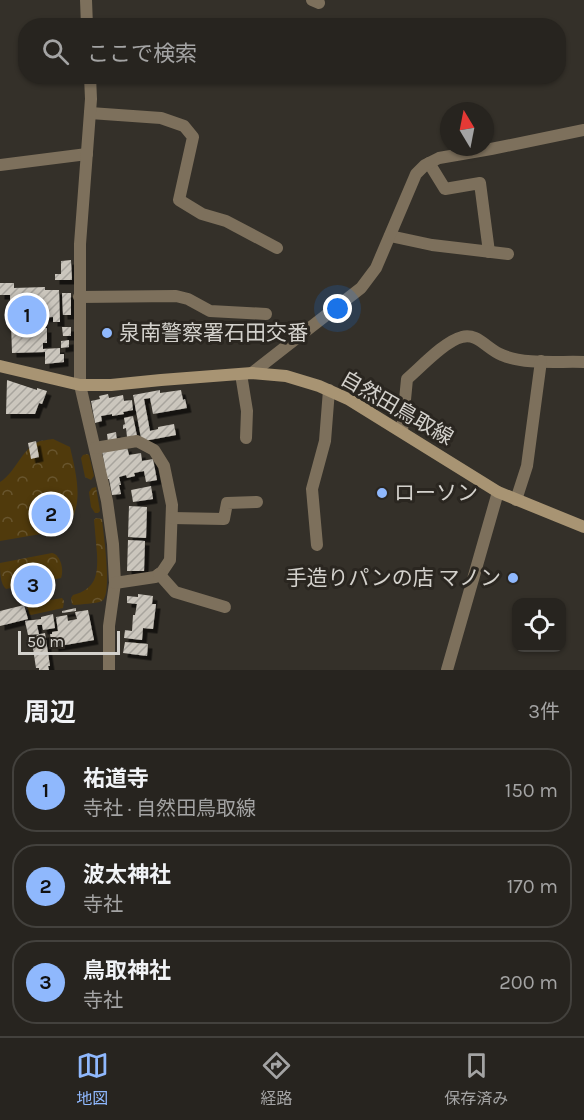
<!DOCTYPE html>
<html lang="ja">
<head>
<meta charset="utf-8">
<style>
	:root { --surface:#27241f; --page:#33302c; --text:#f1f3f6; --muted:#a4a4a4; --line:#43413d; --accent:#8fb8fd }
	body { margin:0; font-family:Karla,"Noto Sans JP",sans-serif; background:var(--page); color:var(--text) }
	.controls { position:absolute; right:18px; bottom:18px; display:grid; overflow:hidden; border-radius:12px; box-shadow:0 2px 4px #0004 }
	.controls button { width:54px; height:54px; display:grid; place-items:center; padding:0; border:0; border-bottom:2px solid var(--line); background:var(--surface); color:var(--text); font:30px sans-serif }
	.compass { position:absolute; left:440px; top:102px; width:54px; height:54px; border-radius:50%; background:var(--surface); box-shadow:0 2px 4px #0004; rotate:350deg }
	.scale { position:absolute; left:18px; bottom:15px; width:102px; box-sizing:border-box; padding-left:6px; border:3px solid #d3d1cc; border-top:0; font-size:16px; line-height:21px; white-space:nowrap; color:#d3d1cc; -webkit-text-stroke:4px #2a2620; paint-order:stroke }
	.you { position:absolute; left:338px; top:309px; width:21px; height:21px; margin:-15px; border:4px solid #fff; border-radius:50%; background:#1a73e8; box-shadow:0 0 0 9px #1a73e833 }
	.badge { display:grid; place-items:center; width:39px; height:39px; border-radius:50%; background:var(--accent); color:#111; font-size:20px; font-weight:700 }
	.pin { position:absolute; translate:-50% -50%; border:3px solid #fff; box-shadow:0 2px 6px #0006 }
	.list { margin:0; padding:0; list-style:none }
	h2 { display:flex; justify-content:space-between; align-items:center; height:78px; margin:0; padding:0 24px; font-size:26px }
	h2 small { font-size:20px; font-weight:400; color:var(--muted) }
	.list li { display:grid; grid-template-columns:39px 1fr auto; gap:18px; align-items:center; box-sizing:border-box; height:84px; margin:0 12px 12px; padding:0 12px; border:2px solid var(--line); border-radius:24px }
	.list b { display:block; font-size:22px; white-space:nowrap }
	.list p { margin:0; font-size:20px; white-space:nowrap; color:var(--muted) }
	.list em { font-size:20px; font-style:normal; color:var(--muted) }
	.icon { flex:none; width:33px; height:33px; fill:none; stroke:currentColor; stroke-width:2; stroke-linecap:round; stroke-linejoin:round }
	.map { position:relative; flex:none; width:584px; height:670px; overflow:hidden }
	.search { position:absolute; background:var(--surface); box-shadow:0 2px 4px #0004; left:18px; right:18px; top:18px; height:66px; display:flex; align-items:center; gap:15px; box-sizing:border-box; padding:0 21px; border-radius:24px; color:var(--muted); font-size:22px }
	.sheet { height:366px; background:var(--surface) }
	nav { display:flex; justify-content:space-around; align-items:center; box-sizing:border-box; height:84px; border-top:2px solid var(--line); background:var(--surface); font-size:16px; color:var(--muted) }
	nav a { display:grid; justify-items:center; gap:3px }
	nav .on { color:var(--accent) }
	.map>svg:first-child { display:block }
	.forest { fill:url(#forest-crowns) }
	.building { fill:url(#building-hatch); filter:url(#shadow) }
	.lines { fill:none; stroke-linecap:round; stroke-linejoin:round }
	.minor { stroke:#7d705c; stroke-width:12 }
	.tertiary { stroke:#7d705c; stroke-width:12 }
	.secondary { stroke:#a89473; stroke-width:12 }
	.poi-dot { fill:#8fb8fd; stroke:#2a2620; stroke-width:2 }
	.labels { text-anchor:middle; stroke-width:6; stroke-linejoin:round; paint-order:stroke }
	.poi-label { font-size:21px; fill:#d3d1cc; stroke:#2a2620; text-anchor:start }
	.street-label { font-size:21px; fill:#d3d1cc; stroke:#2a2620 }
</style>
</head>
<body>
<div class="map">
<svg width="584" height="670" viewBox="0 0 584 670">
	<defs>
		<pattern id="forest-crowns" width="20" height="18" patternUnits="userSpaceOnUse" patternTransform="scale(1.5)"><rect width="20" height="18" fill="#503a0c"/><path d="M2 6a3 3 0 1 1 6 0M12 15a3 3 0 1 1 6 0" fill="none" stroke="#68552e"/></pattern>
		<pattern id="building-hatch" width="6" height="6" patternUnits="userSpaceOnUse" patternTransform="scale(1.5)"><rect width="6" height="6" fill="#cbc6bd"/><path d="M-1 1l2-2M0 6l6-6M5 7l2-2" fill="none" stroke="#a8a49d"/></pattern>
		<filter id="shadow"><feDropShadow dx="4.5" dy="4.5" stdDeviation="0" flood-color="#0009"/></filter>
	</defs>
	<rect width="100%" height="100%" fill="#343029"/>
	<g class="forest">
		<path d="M53,439l17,8c6,27 16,60 -6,83l-64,11v-59c15,-9 22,-33 38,-40 4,-2 11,-2 15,-3z"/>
		<polygon points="87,454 89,455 94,476 91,480 85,477 81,458 83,455"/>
		<polygon points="96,487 100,511 98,513 95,513 91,507 89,492 92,488"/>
		<path d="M96,518l6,1c1,12 11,77 0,82 -6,3 -21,3 -28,4l-2,-1 -1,-6 2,-3c23,-6 25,-20 24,-41 -1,-12 -2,-23 -3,-34z"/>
		<path d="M52,553c9,2 12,17 9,25l-55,11c-6,-5 -6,-18 -6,-26z"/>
		<polygon points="62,598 64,601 63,608 31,615 29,614 27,606 28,604"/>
	</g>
	<g class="building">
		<polygon points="71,260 72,280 55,280 55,274 61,274 61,261"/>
		<polygon points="0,283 14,283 14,288 45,287 45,290 59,290 60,322 53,322 53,317 38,318 38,322 43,322 43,328 47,328 47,343 43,343 43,349 60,348 60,354 64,354 64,362 45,364 45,352 12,353 10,295 0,295"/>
		<polygon points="62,293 71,293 71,315 63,315"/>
		<polygon points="62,327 71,327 71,336 63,336"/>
		<polygon points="69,340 69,347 61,348 61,341"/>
		<polygon points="7,380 37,390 37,388 47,391 42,404 39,403 35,414 6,414"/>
		<polygon points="160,390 160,393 181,390 183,400 185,399 187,408 153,414 150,398 144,399 150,431 158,429 158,427 174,424 176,435 144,441 141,438 133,395"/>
		<polygon points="108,394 109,398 123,395 124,401 132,400 133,410 123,412 124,414 112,416 112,414 101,416 102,421 95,423 91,401 100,399 99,396"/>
		<polygon points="133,416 137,436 127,437 126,428 123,429 123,425 125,424 124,418"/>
		<polygon points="116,432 117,441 108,442 107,434"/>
		<polygon points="36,441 39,457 31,459 28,443"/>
		<polygon points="127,447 129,455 141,453 142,461 153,459 157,480 146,482 144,471 134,473 135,476 127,478 126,475 119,477 121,485 119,485 121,494 112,495 109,479 107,479 102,451"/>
		<polygon points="151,486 153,499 133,502 131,490"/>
		<polygon points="129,506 147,507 146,538 128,537"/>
		<polygon points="128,540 145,541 144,571 127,571"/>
		<polygon points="138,594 153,596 152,604 156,604 153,629 143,628 142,640 124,638 125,630 132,631 133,615 135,615 137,604 127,603 127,596 138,597"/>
		<polygon points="24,605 28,619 0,626 0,611"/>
		<polygon points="76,608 76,611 62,613 62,611"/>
		<polygon points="88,610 94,640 54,647 53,641 51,641 50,634 52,634 52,632 58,631 56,617 67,615 68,621 77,619 75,612"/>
		<polygon points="53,614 55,628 43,630 42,625 37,625 39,634 28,635 25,621 41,619 41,617"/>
		<polygon points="45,633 50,666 48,666 49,670 39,670 39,668 36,668 31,636"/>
		<polygon points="125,642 148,644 147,656 123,653"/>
	</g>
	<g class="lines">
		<g class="minor">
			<polyline points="312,0 319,3"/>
			<polyline points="90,113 161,118 184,126 193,137 179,200 202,214 226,221 277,248"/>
			<polyline points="429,163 445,189 480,183 489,252"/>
			<polyline points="0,165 87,154"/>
			<polyline points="390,236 432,245 508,254"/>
			<polyline points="79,297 176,296 188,299 210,311 266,314"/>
			<polyline points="252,373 361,288 376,268 416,174 425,165 439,158 491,149 584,130"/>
			<polyline points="241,374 247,411 246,438"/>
			<polyline points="80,385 107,501 113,544 115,583 109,626 109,670"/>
			<path d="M402,431l5,-52c14,-12 38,-38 55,-42 15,-5 26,13 40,18 23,10 57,6 82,7"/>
			<polyline points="95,448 137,441 154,450 164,466 172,505 170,560 162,572 155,577 115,583"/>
			<polyline points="516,500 527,466 541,361"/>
			<polyline points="172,518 224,519 227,503 257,502"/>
			<polyline points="317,545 312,489 325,441 329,390"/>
			<polyline points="159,574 175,592 225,607"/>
			<polyline points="447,670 498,492"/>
		</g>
		<g class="tertiary">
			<polyline points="86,0 87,26"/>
			<polyline points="80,385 80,244 91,99 90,76"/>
		</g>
		<polyline class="secondary" points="0,366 80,385 111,385 161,380 252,373 286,376 319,386 348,399 498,492 584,527"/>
	</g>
	<g class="poi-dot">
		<circle cx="107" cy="333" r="6"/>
		<circle cx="382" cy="493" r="6"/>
		<circle cx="513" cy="578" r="6"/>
	</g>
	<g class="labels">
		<g class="poi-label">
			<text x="119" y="340">泉南警察署石田交番</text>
			<text x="394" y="500">ローソン</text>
			<text x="501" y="585" text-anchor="end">手造りパンの店 マノン</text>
		</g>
		<g class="street-label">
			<text transform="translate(397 408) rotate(30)" y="7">自然田鳥取線</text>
		</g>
	</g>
</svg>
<div class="controls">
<button><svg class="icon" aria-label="locate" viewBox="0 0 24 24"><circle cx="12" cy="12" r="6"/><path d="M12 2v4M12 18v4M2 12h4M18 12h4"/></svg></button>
</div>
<svg class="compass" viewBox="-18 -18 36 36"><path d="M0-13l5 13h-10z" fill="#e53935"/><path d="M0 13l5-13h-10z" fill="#a4a4a4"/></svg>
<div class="scale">50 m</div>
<div class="you"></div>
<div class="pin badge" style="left:27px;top:315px">1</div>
<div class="pin badge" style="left:51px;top:514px">2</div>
<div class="pin badge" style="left:33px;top:585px">3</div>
<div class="search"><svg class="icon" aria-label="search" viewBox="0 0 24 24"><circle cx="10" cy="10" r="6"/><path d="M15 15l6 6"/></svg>ここで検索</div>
</div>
<section class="sheet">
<h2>周辺<small>3件</small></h2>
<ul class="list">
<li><span class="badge">1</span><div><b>祐道寺</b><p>寺社 · 自然田鳥取線</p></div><em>150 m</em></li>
<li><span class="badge">2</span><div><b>波太神社</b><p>寺社</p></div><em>170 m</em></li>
<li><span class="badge">3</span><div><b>鳥取神社</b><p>寺社</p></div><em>200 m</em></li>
</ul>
</section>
<nav>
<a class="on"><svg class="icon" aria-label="map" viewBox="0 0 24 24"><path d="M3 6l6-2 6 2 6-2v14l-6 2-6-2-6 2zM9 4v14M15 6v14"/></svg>地図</a>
<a><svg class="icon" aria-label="directions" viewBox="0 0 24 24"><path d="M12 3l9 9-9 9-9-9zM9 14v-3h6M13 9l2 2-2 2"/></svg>経路</a>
<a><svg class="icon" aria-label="saved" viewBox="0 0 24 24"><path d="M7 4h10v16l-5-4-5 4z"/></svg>保存済み</a>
</nav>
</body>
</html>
